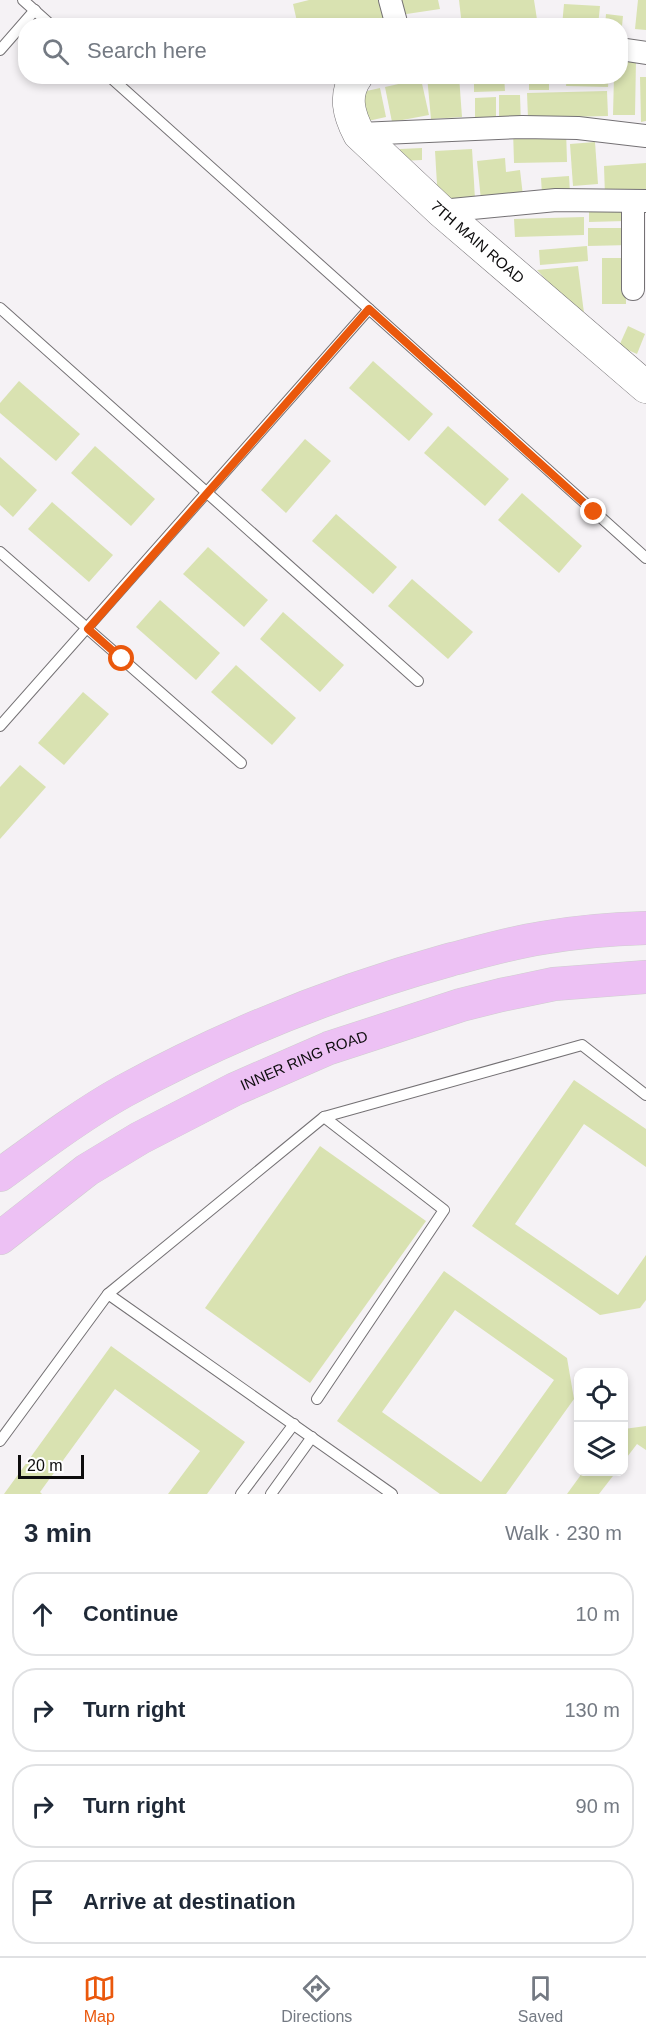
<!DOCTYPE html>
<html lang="en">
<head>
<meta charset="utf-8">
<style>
	:root { --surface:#fff; --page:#f2f2f3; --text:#1f2937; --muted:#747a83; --line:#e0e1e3; --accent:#ea580c }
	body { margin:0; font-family:Arial,sans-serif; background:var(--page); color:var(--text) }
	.controls { position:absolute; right:18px; bottom:18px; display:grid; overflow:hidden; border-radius:12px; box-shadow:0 3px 9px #0003 }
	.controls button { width:54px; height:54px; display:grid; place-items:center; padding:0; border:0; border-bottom:2px solid var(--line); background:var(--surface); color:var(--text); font:30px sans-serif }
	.scale { position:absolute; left:18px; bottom:15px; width:66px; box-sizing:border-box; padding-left:6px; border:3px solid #0d0c0d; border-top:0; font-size:16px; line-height:21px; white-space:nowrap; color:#0d0c0d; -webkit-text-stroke:4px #fff; paint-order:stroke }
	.stop { position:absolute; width:18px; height:18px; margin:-14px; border:4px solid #ea580c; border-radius:50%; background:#fff }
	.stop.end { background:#ea580c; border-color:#fff; box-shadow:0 2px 6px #0008 }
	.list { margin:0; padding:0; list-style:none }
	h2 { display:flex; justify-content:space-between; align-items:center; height:78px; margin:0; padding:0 24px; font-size:26px }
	h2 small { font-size:20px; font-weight:400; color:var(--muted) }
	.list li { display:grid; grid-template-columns:39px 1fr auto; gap:18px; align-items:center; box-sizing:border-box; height:84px; margin:0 12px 12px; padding:0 12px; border:2px solid var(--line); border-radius:24px }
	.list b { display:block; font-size:22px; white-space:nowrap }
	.list em { font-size:20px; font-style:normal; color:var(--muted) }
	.icon { flex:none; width:33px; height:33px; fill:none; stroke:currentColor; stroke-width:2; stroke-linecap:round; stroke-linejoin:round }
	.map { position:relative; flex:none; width:646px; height:1494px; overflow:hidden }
	.search { position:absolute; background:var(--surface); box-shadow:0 3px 9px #0003; left:18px; right:18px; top:18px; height:66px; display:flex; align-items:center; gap:15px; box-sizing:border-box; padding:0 21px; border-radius:24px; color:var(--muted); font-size:22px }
	.sheet { height:462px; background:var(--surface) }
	nav { display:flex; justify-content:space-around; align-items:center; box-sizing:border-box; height:84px; border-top:2px solid var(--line); background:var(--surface); font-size:16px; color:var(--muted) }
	nav a { display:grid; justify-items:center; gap:3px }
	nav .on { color:var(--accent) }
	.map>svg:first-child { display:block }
	.building { fill:#d9e2b1; fill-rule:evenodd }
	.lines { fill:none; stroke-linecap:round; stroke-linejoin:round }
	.lane-casing { stroke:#747174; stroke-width:12 }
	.street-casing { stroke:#747174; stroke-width:24 }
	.secondary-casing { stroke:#747174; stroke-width:33 }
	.primary-casing { stroke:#cfcecf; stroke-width:34 }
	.lane { stroke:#fff; stroke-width:10 }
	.street { stroke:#fff; stroke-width:22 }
	.secondary { stroke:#fff; stroke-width:32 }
	.primary { stroke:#edc1f4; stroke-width:33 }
	.route { stroke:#ea580c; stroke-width:8 }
	.labels { text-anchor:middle; stroke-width:5; stroke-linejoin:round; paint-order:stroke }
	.street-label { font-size:15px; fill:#0d0c0d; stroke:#fff }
</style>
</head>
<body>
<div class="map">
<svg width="646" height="1494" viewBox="0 0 646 1494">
	<rect width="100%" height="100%" fill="#f5f2f5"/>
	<g class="building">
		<polygon points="309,0 386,0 392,26 298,26 293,4"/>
		<polygon points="398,0 438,0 440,9 400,15"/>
		<polygon points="459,0 534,0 538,26 462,26"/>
		<polygon points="638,0 646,0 646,30 635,29"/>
		<polygon points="564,4 600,6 598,26 562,26"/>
		<polygon points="606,14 623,16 622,26 605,26"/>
		<polygon points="444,18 445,26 406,26 405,23"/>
		<polygon points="620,59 636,59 635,115 613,115 614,76 620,76"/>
		<polygon points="427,76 459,76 462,117 431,119"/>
		<polygon points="474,76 504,76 505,91 474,92"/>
		<rect x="529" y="76" width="20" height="14"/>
		<polygon points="567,76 609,76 608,87 566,86"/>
		<polygon points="640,77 646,77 646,121 641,122"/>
		<polygon points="421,79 429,115 392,122 385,87"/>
		<polygon points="380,88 386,117 359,123 353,94"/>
		<polygon points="607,91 608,116 528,118 527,93"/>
		<polygon points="499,95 520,95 521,124 499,124"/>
		<polygon points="496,97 496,123 475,123 475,98"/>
		<polygon points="566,130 567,162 514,163 513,131"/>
		<polygon points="595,142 598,184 573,186 570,144"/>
		<polygon points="422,148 422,160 400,161 400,149"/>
		<polygon points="472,149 475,199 438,201 435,151"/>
		<polygon points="505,158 506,172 520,170 523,196 481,200 477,161"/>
		<polygon points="646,163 646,194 605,196 604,166"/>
		<polygon points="569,176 570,193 542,194 541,178"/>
		<polygon points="625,206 625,221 589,222 589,207"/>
		<polygon points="584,217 584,235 515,237 514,219"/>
		<polygon points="588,228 630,228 630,245 588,246"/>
		<polygon points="587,246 588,261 540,265 539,250"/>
		<rect x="602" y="258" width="24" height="46"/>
		<polygon points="578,266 585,321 537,270"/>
		<polygon points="628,326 645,334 637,354 619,346"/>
		<polygon points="373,361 433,414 409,441 349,388"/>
		<polygon points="19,381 80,434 56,461 0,413 0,403"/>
		<polygon points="448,426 509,479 485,506 424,453"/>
		<polygon points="305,439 331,461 286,513 261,490"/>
		<polygon points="95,446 155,499 131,526 71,473"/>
		<polygon points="0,457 37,490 13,517 0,505"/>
		<polygon points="522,493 582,546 559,573 498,520"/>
		<polygon points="52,502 113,555 89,582 28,529"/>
		<polygon points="336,514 397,567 373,594 312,541"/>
		<polygon points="208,547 268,600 244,627 183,574"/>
		<polygon points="412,579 473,632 448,659 388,606"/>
		<polygon points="160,600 220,653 196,680 136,627"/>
		<polygon points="283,612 344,665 320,692 260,639"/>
		<polygon points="236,665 296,718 272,745 211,692"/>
		<polygon points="83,692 109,714 64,765 38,743"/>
		<polygon points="20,765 46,787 0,839 0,787"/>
		<polygon points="574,1080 646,1129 646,1167 584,1124 515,1224 618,1295 646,1255 646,1300 640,1308 600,1315 472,1226"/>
		<polygon points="320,1146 426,1221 310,1383 205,1308"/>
		<path d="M444,1271l123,87 7,41 -68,95h-66l-103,-73zM455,1310l99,70 -73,102 -99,-70z"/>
		<polygon points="111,1346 245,1442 207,1494 168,1494 200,1451 115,1389 40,1492 42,1494 4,1494"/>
		<polygon points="646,1426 646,1450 637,1444 624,1461 624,1429"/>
		<polygon points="583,1472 616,1472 599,1494 567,1494"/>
	</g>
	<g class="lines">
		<g class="lane-casing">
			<g id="lane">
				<polyline points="23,0 52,26"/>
				<polyline points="0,50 35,10"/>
				<polyline points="109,76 369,309"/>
				<polyline points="0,308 418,681"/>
				<polyline points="0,552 241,763"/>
				<polyline points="0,726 369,309 646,558"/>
				<polyline points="324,1117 582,1045 646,1095"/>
				<polyline points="108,1294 324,1117 444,1210 317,1399"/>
				<polyline points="0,1441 108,1294 392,1494"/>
				<polyline points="241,1494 294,1424"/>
				<polyline points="271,1494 312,1437"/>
			</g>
		</g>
		<g class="street-casing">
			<g id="street">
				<polyline points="390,0 397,26"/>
				<polyline points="620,49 646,53"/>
				<polyline points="359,134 522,127 578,128 646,136"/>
				<polyline points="441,211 556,200 646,201"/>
				<polyline points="633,289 633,201"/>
			</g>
		</g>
		<g class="secondary-casing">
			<g id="secondary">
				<path id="s1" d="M357,76c-14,19 -8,39 2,58l82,77 205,176"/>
			</g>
		</g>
		<g class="primary-casing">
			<g id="primary">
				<path d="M0,1175c40,-29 81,-60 124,-84 103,-56 213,-100 325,-131 31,-8 61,-17 93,-22 34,-6 69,-9 104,-10"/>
				<path id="s2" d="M0,1238l87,-68 53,-32 95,-49 94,-41 132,-43 40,-10 53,-11 92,-7"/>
			</g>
		</g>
		<use href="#lane" class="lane"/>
		<use href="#street" class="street"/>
		<use href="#secondary" class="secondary"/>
		<use href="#primary" class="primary"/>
	</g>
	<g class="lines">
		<polyline class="route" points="122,659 88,629 369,309 594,512"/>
	</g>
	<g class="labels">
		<g class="street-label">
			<text dy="5" stroke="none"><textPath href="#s1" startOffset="222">7TH MAIN ROAD</textPath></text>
			<text dy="5" stroke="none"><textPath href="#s2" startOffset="354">INNER RING ROAD</textPath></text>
		</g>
	</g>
</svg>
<div class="controls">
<button><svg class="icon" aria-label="locate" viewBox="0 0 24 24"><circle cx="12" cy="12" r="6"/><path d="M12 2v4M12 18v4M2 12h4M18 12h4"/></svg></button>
<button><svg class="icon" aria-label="layers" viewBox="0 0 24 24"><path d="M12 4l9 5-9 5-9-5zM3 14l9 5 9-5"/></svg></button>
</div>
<div class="scale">20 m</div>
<div class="stop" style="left:122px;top:659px"></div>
<div class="stop end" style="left:594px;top:512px"></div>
<div class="search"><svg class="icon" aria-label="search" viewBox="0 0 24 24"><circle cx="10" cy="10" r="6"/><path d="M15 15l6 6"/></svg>Search here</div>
</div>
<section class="sheet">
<h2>3 min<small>Walk · 230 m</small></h2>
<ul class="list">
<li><svg class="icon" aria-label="ahead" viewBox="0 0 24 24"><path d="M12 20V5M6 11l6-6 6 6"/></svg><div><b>Continue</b></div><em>10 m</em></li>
<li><svg class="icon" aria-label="right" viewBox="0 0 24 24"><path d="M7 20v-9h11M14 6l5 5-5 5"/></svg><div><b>Turn right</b></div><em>130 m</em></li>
<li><svg class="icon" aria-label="right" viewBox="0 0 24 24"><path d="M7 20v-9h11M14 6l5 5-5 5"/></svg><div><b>Turn right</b></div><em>90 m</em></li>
<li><svg class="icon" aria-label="arrive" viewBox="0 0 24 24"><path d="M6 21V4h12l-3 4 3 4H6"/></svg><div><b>Arrive at destination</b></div></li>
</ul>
</section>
<nav>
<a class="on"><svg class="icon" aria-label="map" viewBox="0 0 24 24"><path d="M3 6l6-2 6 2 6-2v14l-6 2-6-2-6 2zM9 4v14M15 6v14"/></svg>Map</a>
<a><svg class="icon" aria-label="directions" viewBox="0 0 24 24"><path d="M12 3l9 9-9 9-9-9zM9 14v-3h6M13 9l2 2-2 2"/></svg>Directions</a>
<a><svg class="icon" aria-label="saved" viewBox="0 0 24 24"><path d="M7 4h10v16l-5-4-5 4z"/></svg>Saved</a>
</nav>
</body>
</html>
